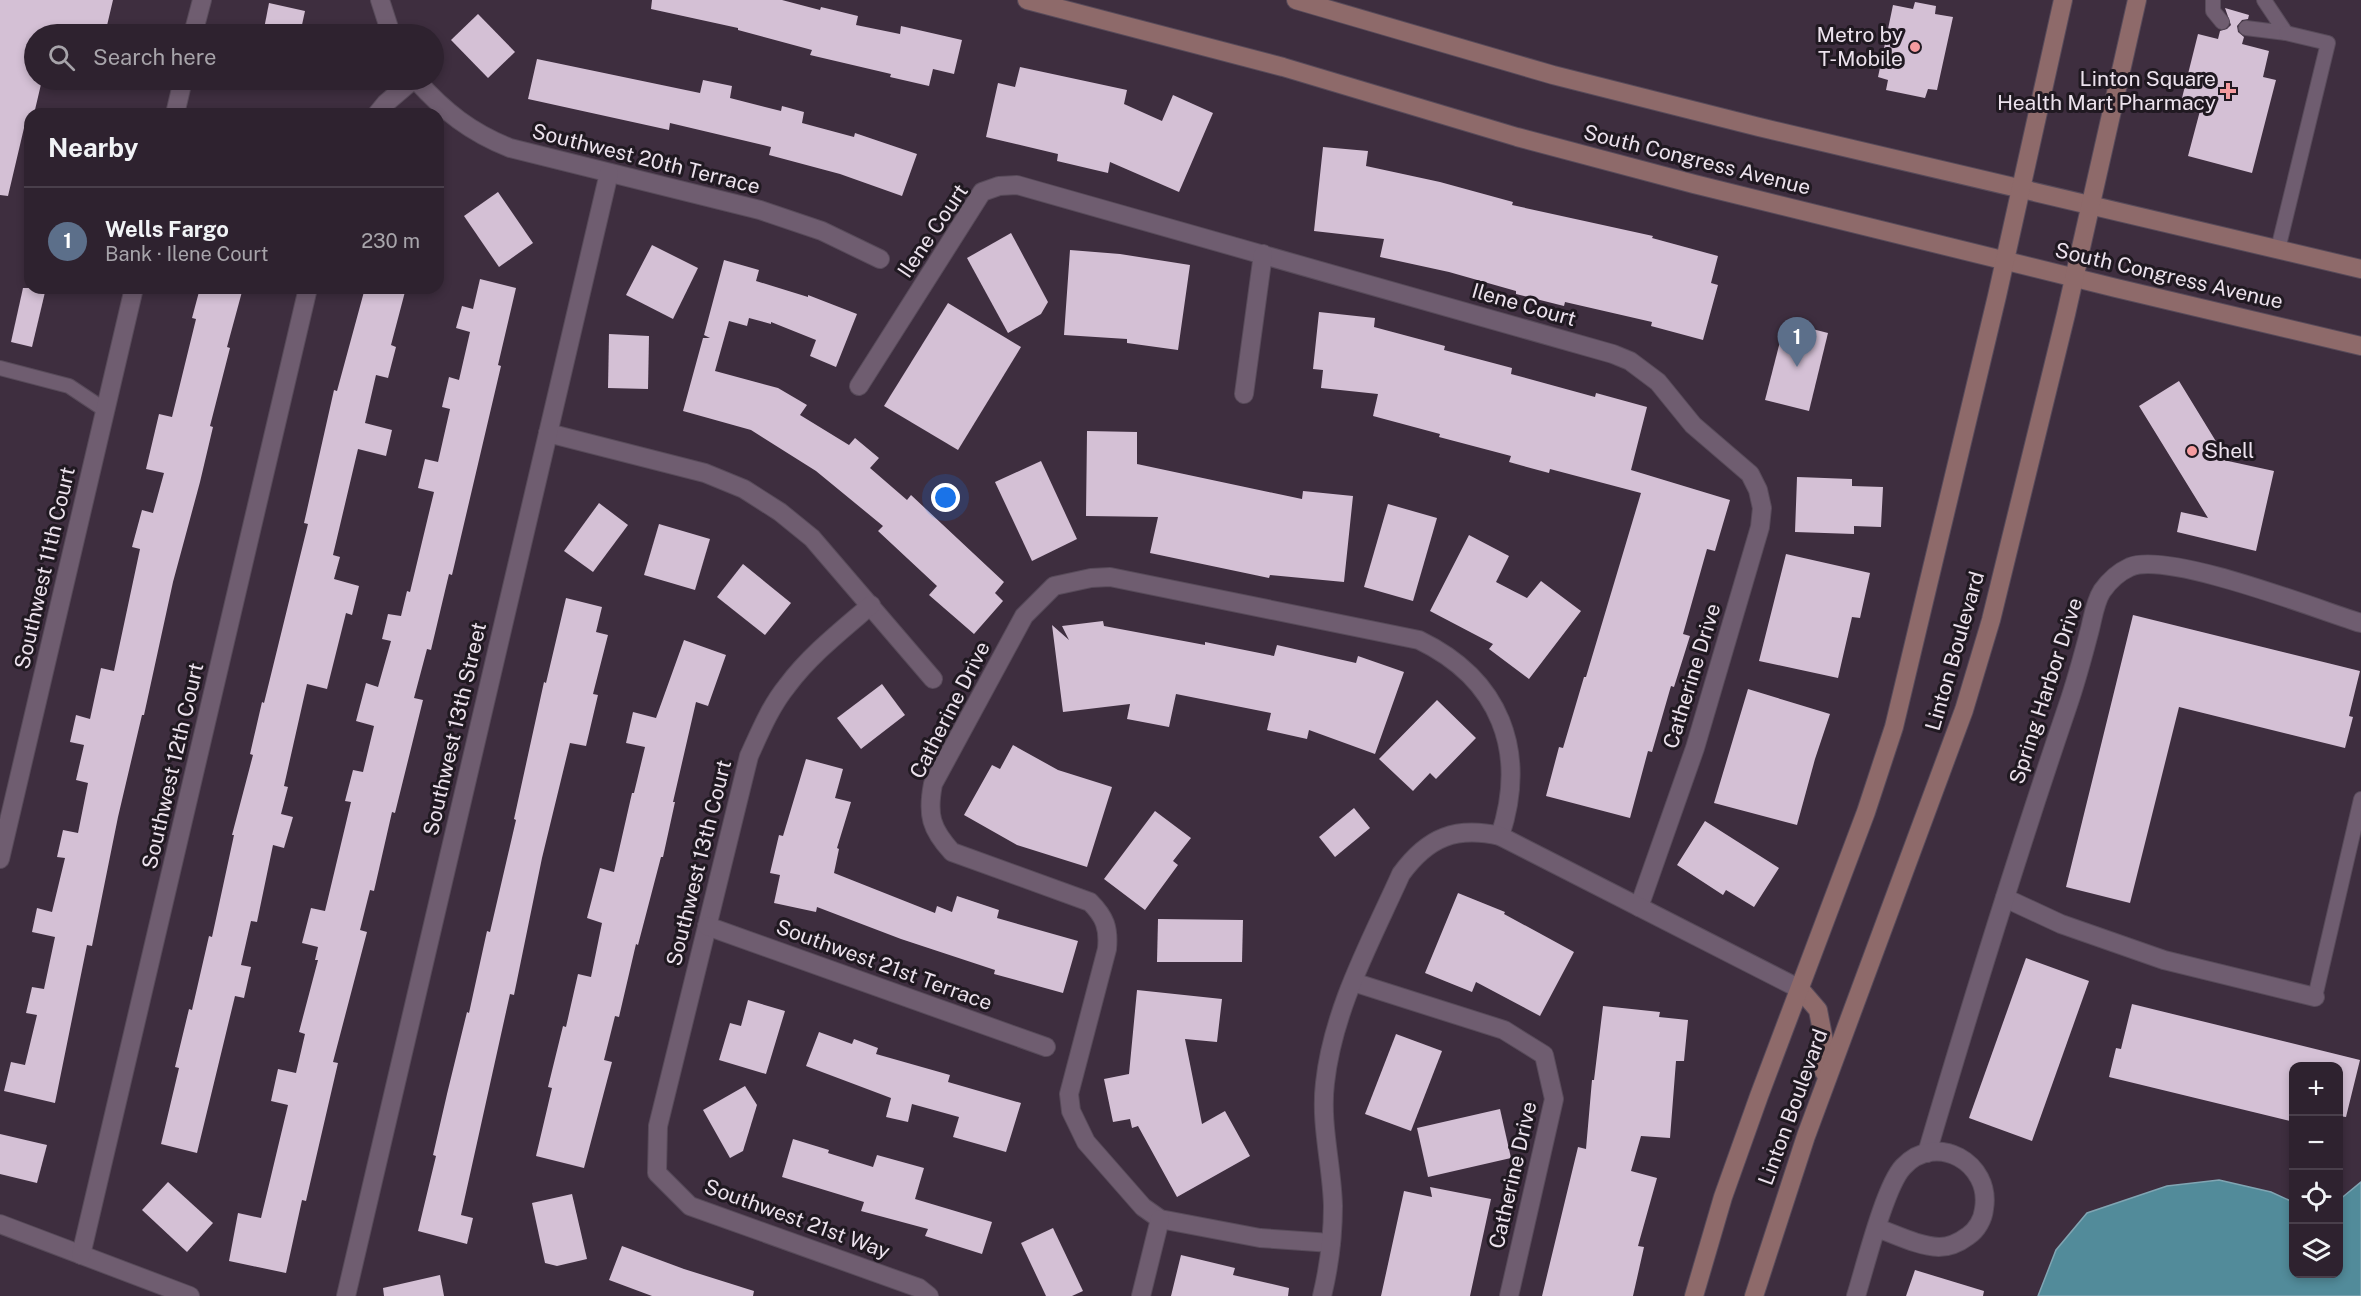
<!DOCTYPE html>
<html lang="en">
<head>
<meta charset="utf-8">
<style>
	:root { --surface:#2e222f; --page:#362a37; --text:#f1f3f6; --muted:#a7a4aa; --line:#493f4b; --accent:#b45309 }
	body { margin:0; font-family:"Public Sans",sans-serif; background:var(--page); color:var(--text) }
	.controls { position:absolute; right:18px; bottom:18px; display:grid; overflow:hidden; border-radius:12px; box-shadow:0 3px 9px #0003 }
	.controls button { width:54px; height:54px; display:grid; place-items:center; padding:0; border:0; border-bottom:2px solid var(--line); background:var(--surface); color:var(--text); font:30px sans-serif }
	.you { position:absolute; left:946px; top:498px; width:21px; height:21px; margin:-15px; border:4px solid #fff; border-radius:50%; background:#1a73e8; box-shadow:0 0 0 9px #1a73e833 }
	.badge { display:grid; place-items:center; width:39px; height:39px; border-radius:50%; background:var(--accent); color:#fff; font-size:20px; font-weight:700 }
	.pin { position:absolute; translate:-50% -50px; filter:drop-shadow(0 2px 3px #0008) }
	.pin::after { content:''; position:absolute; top:32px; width:21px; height:18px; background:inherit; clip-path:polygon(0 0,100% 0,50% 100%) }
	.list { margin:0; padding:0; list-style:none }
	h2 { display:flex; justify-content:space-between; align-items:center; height:78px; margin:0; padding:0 24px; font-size:26px }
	h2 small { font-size:20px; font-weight:400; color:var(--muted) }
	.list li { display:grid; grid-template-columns:39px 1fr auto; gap:18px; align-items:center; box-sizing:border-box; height:108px; padding:0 24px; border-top:2px solid var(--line) }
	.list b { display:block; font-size:22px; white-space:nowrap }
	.list p { margin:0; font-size:20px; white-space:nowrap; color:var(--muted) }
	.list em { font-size:20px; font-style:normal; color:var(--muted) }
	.icon { flex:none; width:33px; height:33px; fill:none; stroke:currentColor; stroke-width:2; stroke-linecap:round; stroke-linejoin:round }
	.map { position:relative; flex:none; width:2361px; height:1296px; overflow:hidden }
	.search { position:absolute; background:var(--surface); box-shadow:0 3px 9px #0003; left:24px; top:24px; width:420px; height:66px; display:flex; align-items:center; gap:15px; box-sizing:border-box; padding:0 21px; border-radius:33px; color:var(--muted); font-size:22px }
	.panel { position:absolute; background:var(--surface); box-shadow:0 3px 9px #0003; left:24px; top:108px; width:420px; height:186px; border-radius:18px }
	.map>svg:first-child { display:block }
	.water { fill:#528b9a; stroke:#80a5b3; stroke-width:1.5 }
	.building { fill:#d4c0d5 }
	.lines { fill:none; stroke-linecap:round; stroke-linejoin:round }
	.lane-casing { stroke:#584b5a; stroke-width:16 }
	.street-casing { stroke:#584b5a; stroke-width:20 }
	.secondary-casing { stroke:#584b5a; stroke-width:20 }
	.lane { stroke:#6f5d70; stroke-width:14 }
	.street { stroke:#6f5d70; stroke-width:18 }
	.secondary { stroke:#8e6a6a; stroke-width:18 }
	.poi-dot { fill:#f59b9f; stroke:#201921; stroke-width:2 }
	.labels { text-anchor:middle; stroke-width:6; stroke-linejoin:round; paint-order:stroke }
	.poi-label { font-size:21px; fill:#ece2ed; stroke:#201921; text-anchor:end }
	.street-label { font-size:21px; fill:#ece2ed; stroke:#201921 }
</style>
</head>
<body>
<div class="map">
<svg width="2361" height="1296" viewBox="0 0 2361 1296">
	<rect width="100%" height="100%" fill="#3e2e3f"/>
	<polygon class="water" points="2219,1180 2271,1192 2293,1202 2294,1274 2338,1274 2339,1200 2361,1182 2361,1296 2038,1296 2056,1250 2087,1213 2167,1186"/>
	<g class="building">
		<polygon points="0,0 113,0 105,34 34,34 34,80 42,80 34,114 30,114 30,130 24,128 8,196 0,195"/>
		<polygon points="652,0 782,0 820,10 821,7 858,16 856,25 900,34 901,26 962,40 954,74 933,69 929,86 890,77 891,74 810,55 812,50 738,30 738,28 651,9"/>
		<polygon points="1915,2 1936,6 1935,14 1953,17 1937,90 1928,89 1925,98 1886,90 1888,80 1878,77 1893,5 1913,9"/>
		<polygon points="269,3 305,11 300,34 263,34"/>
		<polygon points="2225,8 2249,15 2248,19 2242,20 2237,26 2238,32 2244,37 2242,44 2269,51 2263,77 2276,80 2252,173 2188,156 2201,107 2181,102 2198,34 2218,39 2220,31 2227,29 2231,25"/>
		<polygon points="478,14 515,52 488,78 451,40"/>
		<polygon points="537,59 700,93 703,80 732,86 730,98 781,111 782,106 804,112 802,123 854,137 855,133 917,154 902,196 840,174 769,155 771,147 670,123 669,130 528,99"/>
		<polygon points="1020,67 1127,90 1124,104 1162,121 1173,95 1213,113 1179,192 1110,162 1108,173 1057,161 1058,154 986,137 998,83 1015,87"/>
		<polygon points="1323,147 1368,151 1366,166 1440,182 1513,202 1512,205 1653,236 1652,238 1718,256 1711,283 1718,285 1703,340 1651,326 1652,322 1565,302 1564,306 1516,294 1516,291 1449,272 1380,257 1384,239 1314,231"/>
		<polygon points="498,192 533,243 499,267 464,216"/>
		<polygon points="1011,233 1048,302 1041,314 1008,333 967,258"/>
		<polygon points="652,245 698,268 673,319 626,295"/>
		<polygon points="1070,250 1120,254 1190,265 1178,350 1127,343 1127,339 1064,335"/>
		<polygon points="724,260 759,270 756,281 808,297 808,295 857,314 836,367 810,356 816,340 771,322 771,324 749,318 747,326 729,321 715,371 778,388 807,405 800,415 849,445 855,438 879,458 870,468 907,500 911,495 1004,582 995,593 1003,601 974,634 929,595 937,586 878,531 883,526 816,471 751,430 683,411 703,338 710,338 704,335"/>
		<polygon points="480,279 516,288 498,365 501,366 452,575 449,574 431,650 427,649 414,698 423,700 395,813 392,812 374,891 370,890 360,930 367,932 333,1062 338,1063 306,1201 302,1200 286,1273 229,1261 238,1213 261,1218 288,1105 271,1101 278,1069 296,1073 305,1034 299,1032 318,960 315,960 318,947 302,943 311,908 325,911 351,802 345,801 353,770 363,772 374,726 356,721 366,683 378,687 391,641 382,639 388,614 401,616 407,591 410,592 434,492 418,488 425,459 438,462 450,409 442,407 449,377 459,380 470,332 456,328 462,306 473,309"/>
		<polygon points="23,288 46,288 32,347 11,342"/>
		<polygon points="200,288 243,288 227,347 230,348 210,426 213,427 200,482 173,582 144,715 142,715 118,817 92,946 87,945 55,1103 4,1091 11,1062 25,1065 37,1015 26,1013 32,987 44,989 55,937 32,932 37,908 52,912 65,858 57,857 63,830 78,833 88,783 76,780 84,745 70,742 76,715 90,719 101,668 114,671 140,549 132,547 142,510 153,513 164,473 146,469 159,414 172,417 196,319 192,318"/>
		<polygon points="365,288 406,288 391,345 396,347 388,378 376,375 365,423 392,430 386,456 358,449 333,555 340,557 334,579 359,586 352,615 346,613 327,689 307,684 284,786 288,787 281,814 293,817 284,848 273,845 257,922 251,921 241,965 251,967 244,998 235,996 197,1153 161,1144 179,1068 175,1067 189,1009 192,1010 209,936 212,937 234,835 232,835 253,755 250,754 262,702 264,703 308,524 304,523 334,390 337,391"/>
		<polygon points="948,303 1021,347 958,450 884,406"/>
		<polygon points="1319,312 1375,318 1374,327 1445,346 1444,350 1512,368 1511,374 1595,397 1596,393 1647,407 1631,470 1730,500 1715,551 1707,549 1683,634 1690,636 1674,687 1671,686 1652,752 1648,751 1630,818 1546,796 1559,747 1563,748 1584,677 1586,677 1641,493 1550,469 1549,473 1509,462 1511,456 1439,437 1440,434 1373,416 1378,394 1321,388 1323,370 1313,369"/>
		<polygon points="1785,322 1828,333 1809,411 1765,400"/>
		<polygon points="609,334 649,336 648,389 608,388"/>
		<polygon points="2179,381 2228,461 2274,471 2256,551 2177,532 2181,512 2208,518 2139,406"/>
		<polygon points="1087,431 1137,432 1137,464 1302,499 1303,491 1353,496 1344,582 1270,575 1269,578 1150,553 1158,517 1086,516"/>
		<polygon points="1041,461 1077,539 1032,561 995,482"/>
		<polygon points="1797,477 1852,479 1852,486 1883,487 1881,527 1854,526 1854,534 1795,532"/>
		<polygon points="599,503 628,525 593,572 564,551"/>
		<polygon points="1388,504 1437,518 1413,601 1364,587"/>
		<polygon points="659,524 710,539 695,590 644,575"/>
		<polygon points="1469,535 1509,556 1496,582 1527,598 1541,581 1581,611 1529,679 1489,649 1493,644 1430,611"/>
		<polygon points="1786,554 1870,573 1860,618 1852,617 1838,678 1759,661"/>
		<polygon points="743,564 791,603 765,635 717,597"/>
		<polygon points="566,598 602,607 596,632 608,635 593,694 598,695 586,746 570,743 542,858 514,995 510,994 461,1215 473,1218 467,1244 418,1231 436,1156 433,1155 447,1094 467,1012 469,1013 487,931 490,932 516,820 514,819 544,682 546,683"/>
		<polygon points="2133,615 2360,671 2349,716 2353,717 2345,748 2179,707 2130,903 2066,887"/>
		<polygon points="1103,621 1104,626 1205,645 1205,642 1274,656 1277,645 1356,663 1358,656 1404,672 1375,754 1309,730 1307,739 1267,730 1271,713 1176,694 1169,727 1127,719 1130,704 1063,712 1052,625 1069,640 1062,626"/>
		<polygon points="684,640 726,655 708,706 696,702 673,802 675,802 663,857 661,857 638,945 636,944 619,1017 615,1016 604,1060 612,1062 584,1168 536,1156 552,1088 548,1087 563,1026 566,1027 578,974 591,977 602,923 587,918 600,868 614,872 632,793 634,793 645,747 626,743 633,712 656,718"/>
		<polygon points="882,684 905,715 861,749 837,718"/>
		<polygon points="1748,689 1830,714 1815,759 1797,825 1714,803"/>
		<polygon points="1437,700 1476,738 1436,779 1430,773 1413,791 1379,759"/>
		<polygon points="1013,745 1058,770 1112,787 1087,867 1017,845 964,815 992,765 1000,769"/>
		<polygon points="806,759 843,769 835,798 851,802 837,848 839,849 834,873 935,913 937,906 952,912 957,896 999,910 997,918 1078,941 1063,993 994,974 995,970 901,939 817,907 816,912 774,903 780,875 770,873 779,835 783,836"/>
		<polygon points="1354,808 1370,828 1335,857 1319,837"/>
		<polygon points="1155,811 1191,838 1173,861 1178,865 1145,910 1104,879"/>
		<polygon points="1705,821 1779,868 1754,907 1726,890 1723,895 1677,865"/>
		<polygon points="1458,893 1505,912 1504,914 1574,952 1540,1016 1476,982 1472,992 1425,973"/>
		<polygon points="1158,919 1243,920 1242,962 1157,962"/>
		<polygon points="2026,958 2089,981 2032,1141 1969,1118"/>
		<polygon points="1137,990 1222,999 1217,1042 1185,1039 1202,1124 1225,1111 1250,1156 1177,1197 1138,1126 1132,1128 1130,1119 1113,1122 1104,1079 1129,1074"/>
		<polygon points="748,1000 785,1011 766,1074 719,1060 730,1023 741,1026"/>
		<polygon points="2132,1004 2360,1060 2346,1117 2338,1116 2338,1066 2294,1066 2294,1122 2109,1077 2116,1048 2121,1049"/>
		<polygon points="1603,1006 1660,1012 1659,1017 1688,1020 1684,1061 1676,1061 1670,1138 1641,1136 1631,1171 1657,1178 1638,1246 1644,1247 1633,1296 1542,1296 1578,1147 1586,1149 1592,1080 1594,1080"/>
		<polygon points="819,1032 852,1044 854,1039 878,1048 876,1054 950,1075 948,1082 1021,1103 1006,1152 953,1137 959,1117 912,1104 908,1122 886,1117 891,1098 806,1066"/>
		<polygon points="1396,1034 1442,1051 1411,1131 1365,1114"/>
		<polygon points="745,1086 757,1105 743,1151 730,1158 703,1110"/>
		<polygon points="1500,1109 1511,1158 1428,1177 1417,1128"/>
		<polygon points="0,1134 47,1145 37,1183 0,1174"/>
		<polygon points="793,1139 829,1150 828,1153 873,1167 877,1155 924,1168 915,1199 992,1222 982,1254 925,1236 928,1229 861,1211 864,1202 782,1177"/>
		<polygon points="168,1182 213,1223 187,1252 142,1210"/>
		<polygon points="1430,1187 1491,1199 1470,1296 1381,1296 1404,1191 1432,1197"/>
		<polygon points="572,1194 587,1259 557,1266 545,1263 532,1203"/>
		<polygon points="1053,1228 1083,1291 1072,1296 1046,1296 1021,1243"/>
		<polygon points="622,1246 684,1269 754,1291 753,1296 652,1296 609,1280"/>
		<polygon points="1181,1255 1235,1268 1233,1275 1289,1288 1288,1296 1171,1296"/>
		<polygon points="1915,1270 1984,1291 1983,1296 1906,1296"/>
		<polygon points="440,1275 444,1296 384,1296 383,1288"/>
	</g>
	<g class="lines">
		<g class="lane-casing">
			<g id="lane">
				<polyline points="2213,0 2213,11 2222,22"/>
				<polyline points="2246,28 2286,33 2264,0"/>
				<polyline points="2278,249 2328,43 2286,33"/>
				<polyline points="0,368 69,386 105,410"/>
				<polyline points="2315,997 2361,799"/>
			</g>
		</g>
		<g class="street-casing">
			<g id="street">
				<polyline points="380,0 391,34"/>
				<polyline points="193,34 202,0"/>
				<path d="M416,80c29,32 54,52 94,68l250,62 62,21 58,28"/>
				<polyline points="175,114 183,80"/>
				<polyline points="377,114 386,103 413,80"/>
				<polyline points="859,386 982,192 999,186 1017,185 1613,354 1630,361 1658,382 1693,425 1750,474 1758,490 1762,508 1760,527 1695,748 1639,907"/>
				<polyline points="1244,394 1263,254"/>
				<polyline points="548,433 705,473 744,489 780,512 812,538 933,679"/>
				<path d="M871,605c-29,25 -61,50 -84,81 -17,21 -27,46 -38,70l-91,370 -1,47 33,33 229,82 10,8"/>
				<polyline points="0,859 134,288"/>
				<polyline points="2005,898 2061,924 2164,960 2315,997"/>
				<polyline points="707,926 1046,1047"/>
				<polyline points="1353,982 1504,1030 1544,1055 1554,1099 1509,1296"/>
				<path d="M1927,1153c44,-149 90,-298 140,-445 9,-26 16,-52 23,-79 3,-12 5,-27 12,-38 7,-10 17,-19 28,-24 38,-16 186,42 231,56"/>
				<polyline points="0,1224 190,1296"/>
				<path d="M1331,1243l-71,-5 -100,-19 -17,-12 -57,-65 -15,-31 -2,-17 38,-145c2,-21 -2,-32 -17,-47l-138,-50c-21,-23 -25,-37 -19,-68l91,-168 30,-30 37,-8 19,-1 309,63c81,39 109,111 81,196"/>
				<polyline points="81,1255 308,288"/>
				<polyline points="346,1296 609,173"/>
				<polyline points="1141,1296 1160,1219"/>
				<path d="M1322,1296c7,-29 11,-60 11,-90 -1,-41 -13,-82 -8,-123 8,-74 46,-142 76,-209 27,-37 55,-48 99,-38l300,153"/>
				<path d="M1856,1296c9,-29 29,-110 47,-129 33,-36 89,-4 81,42 -1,10 -7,21 -16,27 -8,6 -18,11 -29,11 -21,-1 -42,-12 -62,-19"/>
			</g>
		</g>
		<g class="secondary-casing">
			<g id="secondary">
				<polyline points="1027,0 1283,67 1517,137 1694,184 2116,288 2361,346"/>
				<polyline points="1296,0 1553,75 1759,127 2361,269"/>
				<polyline points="1800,989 1818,1010 1824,1041 1824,1072"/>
				<polyline points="1694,1296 1723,1197 1759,1096 1866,812 1894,727 1997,296 2063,0"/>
				<polyline points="1754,1296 1806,1136 1964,710 1991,620 2066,314 2137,0"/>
			</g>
		</g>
		<use href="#lane" class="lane"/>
		<use href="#street" class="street"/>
		<use href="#secondary" class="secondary"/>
	</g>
	<g class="poi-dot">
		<circle cx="1915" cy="47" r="6"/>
		<path d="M2225 82h6v6h6v6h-6v6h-6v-6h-6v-6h6z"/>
		<circle cx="2192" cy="451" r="6"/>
	</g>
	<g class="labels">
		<g class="poi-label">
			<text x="1903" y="42">Metro by<tspan x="1903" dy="24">T-Mobile</tspan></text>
			<text x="2216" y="86">Linton Square<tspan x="2216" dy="24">Health Mart Pharmacy</tspan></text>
			<text x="2204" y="458" text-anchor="start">Shell</text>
		</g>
		<g class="street-label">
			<text transform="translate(646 159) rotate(14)" y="7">Southwest 20th Terrace</text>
			<text transform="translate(1697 160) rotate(14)" y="7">South Congress Avenue</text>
			<text transform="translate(933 231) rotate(-56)" y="7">Ilene Court</text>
			<text transform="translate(2169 276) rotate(13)" y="7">South Congress Avenue</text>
			<text transform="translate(1524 305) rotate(16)" y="7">Ilene Court</text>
			<text transform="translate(45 568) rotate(-77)" y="7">Southwest 11th Court</text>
			<text transform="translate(1955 651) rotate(-74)" y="7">Linton Boulevard</text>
			<text transform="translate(1692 676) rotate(-73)" y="7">Catherine Drive</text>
			<text transform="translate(2046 691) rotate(-72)" y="7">Spring Harbor Drive</text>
			<text transform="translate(950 710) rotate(-63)" y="7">Catherine Drive</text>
			<text transform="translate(455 729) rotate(-77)" y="7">Southwest 13th Street</text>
			<text transform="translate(173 766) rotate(-77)" y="7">Southwest 12th Court</text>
			<text transform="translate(699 863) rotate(-76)" y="7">Southwest 13th Court</text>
			<text transform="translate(884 965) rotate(20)" y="7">Southwest 21st Terrace</text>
			<text transform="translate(1793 1107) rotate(-70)" y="7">Linton Boulevard</text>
			<text transform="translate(1513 1175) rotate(-77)" y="7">Catherine Drive</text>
			<text transform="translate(797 1219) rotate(20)" y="7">Southwest 21st Way</text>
		</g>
	</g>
</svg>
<div class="controls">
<button>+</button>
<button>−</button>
<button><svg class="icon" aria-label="locate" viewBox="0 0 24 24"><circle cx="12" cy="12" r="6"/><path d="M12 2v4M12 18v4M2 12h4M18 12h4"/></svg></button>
<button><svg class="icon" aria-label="layers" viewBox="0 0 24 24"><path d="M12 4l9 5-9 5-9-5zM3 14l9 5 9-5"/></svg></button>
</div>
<div class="you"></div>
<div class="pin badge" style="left:1797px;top:367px;background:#5c6f8a">1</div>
<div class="search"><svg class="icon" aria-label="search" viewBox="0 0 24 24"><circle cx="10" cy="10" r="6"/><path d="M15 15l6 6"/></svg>Search here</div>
<section class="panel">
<h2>Nearby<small></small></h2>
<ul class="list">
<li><span class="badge" style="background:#5c6f8a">1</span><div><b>Wells Fargo</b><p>Bank · Ilene Court</p></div><em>230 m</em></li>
</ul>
</section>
</div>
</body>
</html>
